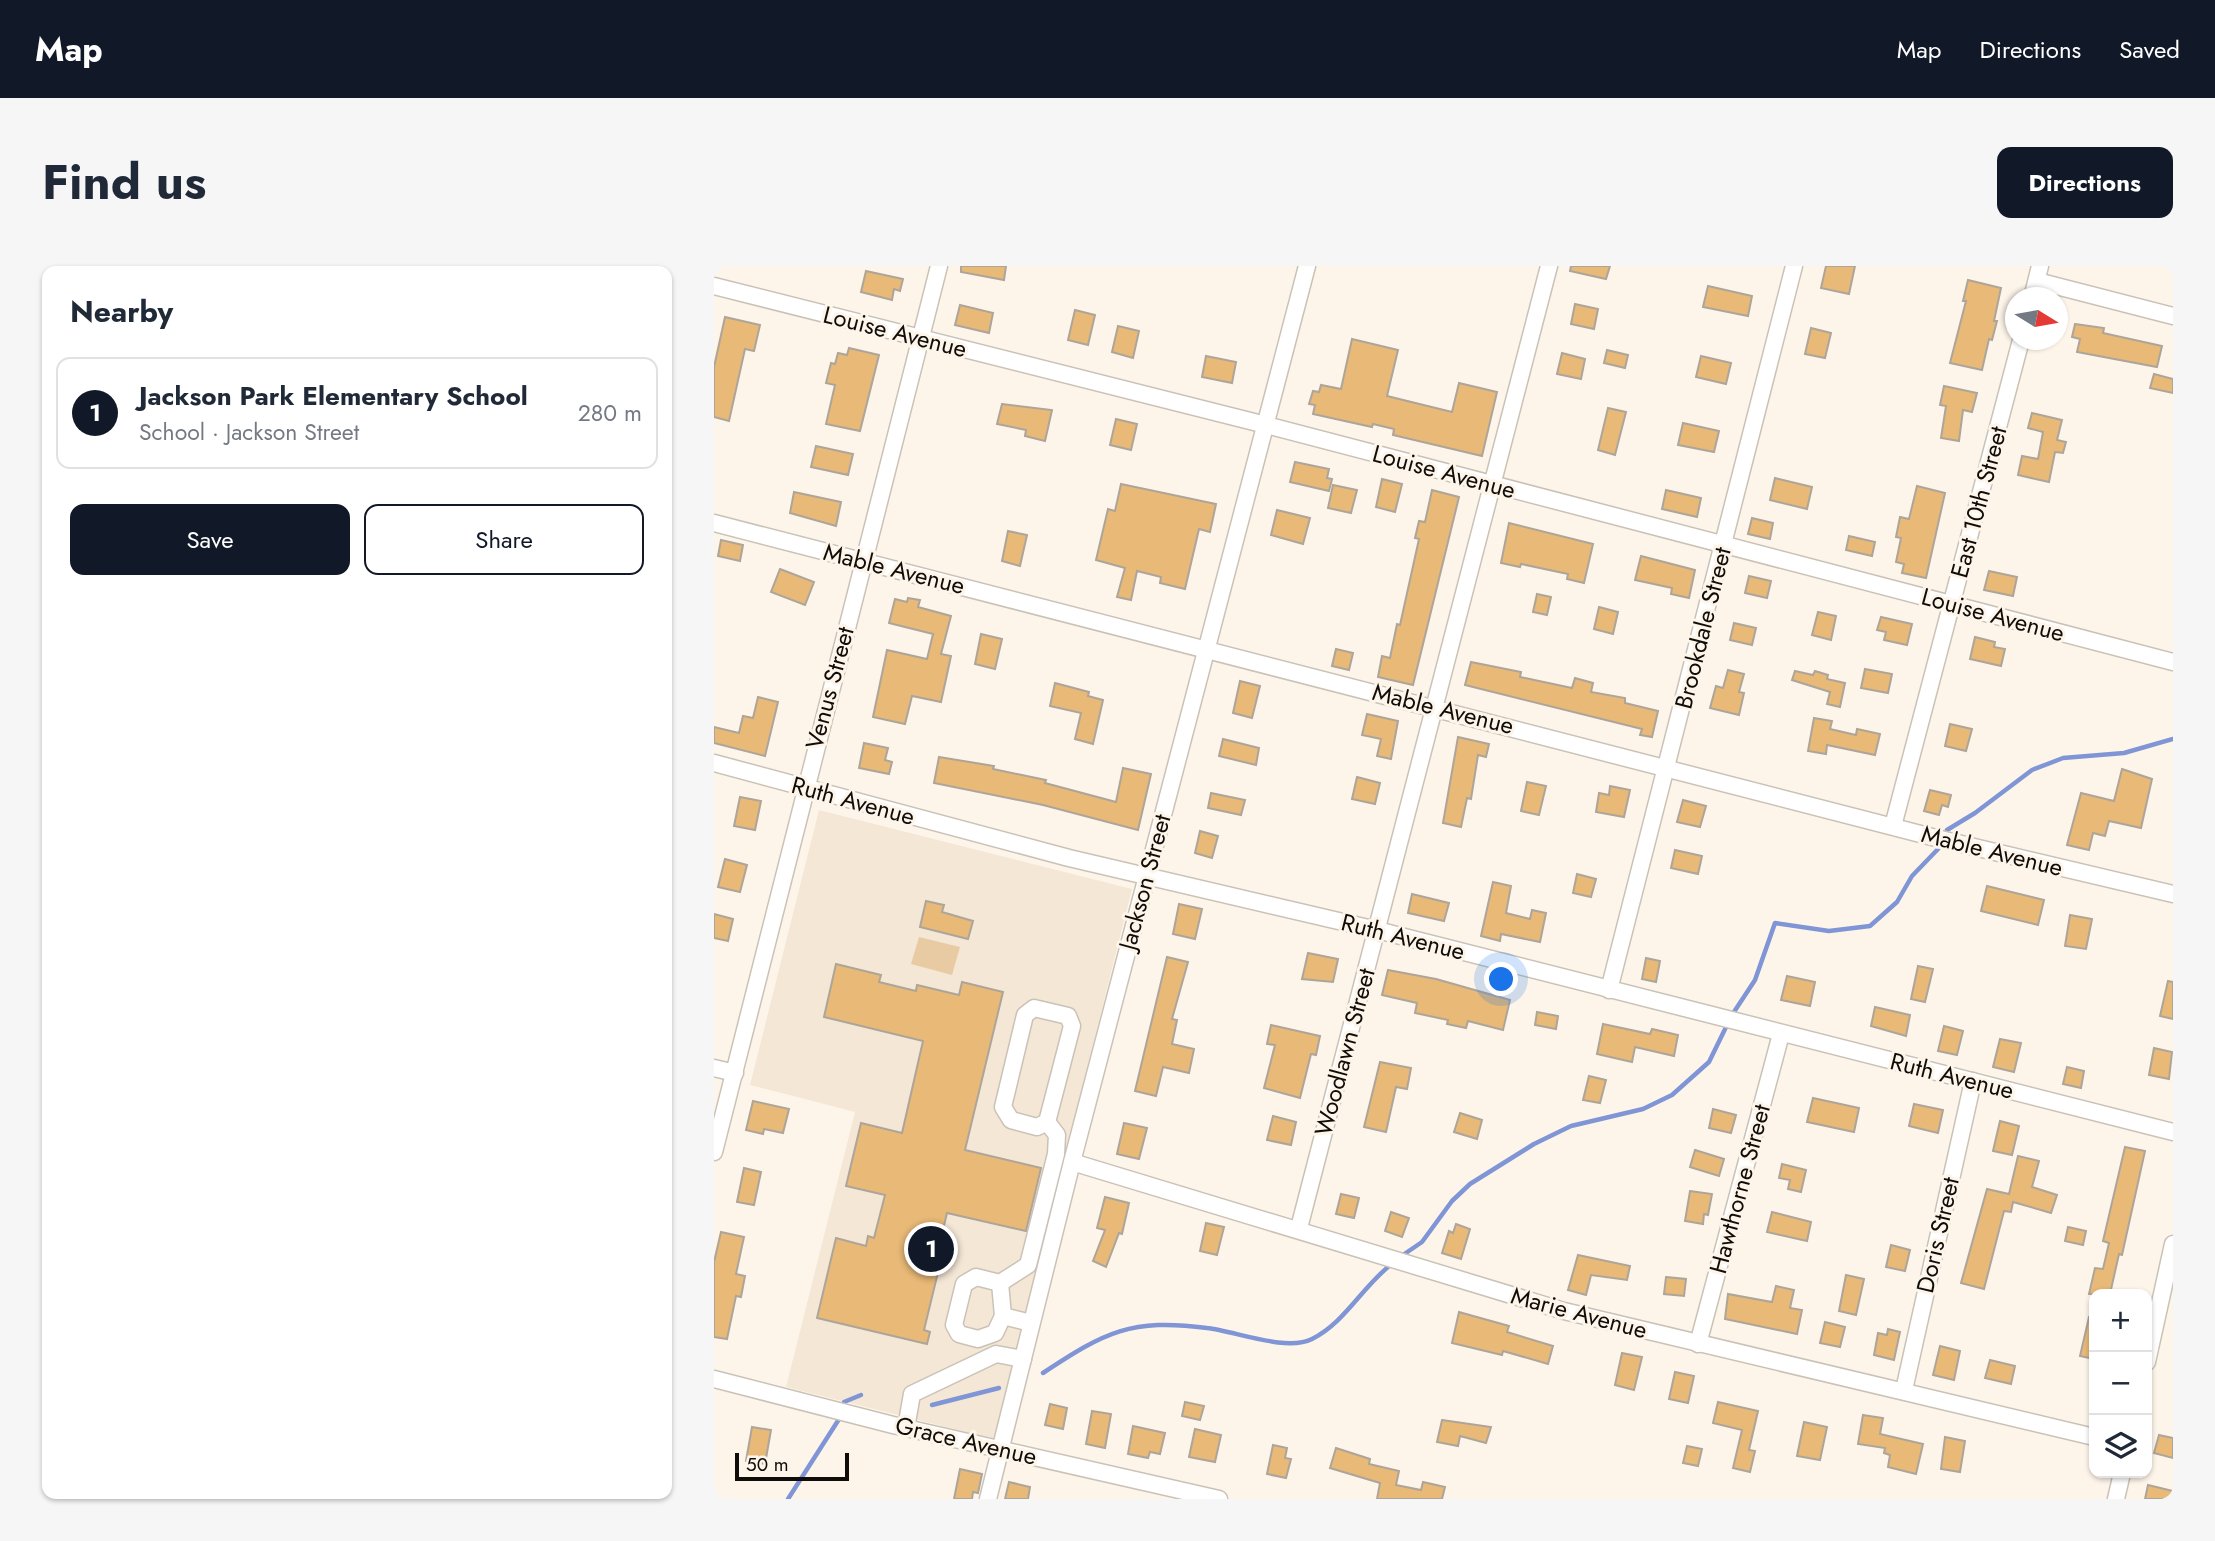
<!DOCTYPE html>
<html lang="en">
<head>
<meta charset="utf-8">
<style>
	:root { --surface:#fff; --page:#f6f6f7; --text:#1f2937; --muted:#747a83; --line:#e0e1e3; --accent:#111827 }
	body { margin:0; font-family:Jost,sans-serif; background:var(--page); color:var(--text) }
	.controls { position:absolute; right:21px; bottom:21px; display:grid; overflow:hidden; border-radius:14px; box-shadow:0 2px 5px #0004 }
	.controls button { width:63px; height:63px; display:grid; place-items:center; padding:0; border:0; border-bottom:2px solid var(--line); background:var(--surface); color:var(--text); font:35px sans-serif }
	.compass { position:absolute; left:1291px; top:21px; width:63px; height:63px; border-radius:50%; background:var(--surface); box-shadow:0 2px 5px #0004; rotate:101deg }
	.scale { position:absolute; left:21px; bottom:18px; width:114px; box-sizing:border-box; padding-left:7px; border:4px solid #0f0c09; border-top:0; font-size:19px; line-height:24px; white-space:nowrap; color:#0f0c09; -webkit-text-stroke:5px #fef5ea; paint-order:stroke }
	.you { position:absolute; left:788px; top:714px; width:24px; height:24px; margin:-18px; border:5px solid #fff; border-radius:50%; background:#1a73e8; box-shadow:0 0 0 10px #1a73e833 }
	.badge { display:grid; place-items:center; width:46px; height:46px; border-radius:50%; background:var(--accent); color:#fff; font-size:23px; font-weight:700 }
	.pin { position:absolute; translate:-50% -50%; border:4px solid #fff; box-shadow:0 2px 7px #0006 }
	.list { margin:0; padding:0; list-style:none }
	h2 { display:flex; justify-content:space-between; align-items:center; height:91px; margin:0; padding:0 28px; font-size:30px }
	h2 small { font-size:23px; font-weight:400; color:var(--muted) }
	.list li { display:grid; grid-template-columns:46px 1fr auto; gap:21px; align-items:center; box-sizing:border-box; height:112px; margin:0 14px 14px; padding:0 14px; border:2px solid var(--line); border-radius:14px }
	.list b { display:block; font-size:26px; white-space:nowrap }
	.list p { margin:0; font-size:23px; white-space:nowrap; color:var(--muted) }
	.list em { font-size:23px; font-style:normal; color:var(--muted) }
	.actions { display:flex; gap:14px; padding:21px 28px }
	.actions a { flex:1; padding:16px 0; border:2px solid var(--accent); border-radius:14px; text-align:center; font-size:24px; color:var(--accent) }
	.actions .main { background:var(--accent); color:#fff }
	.icon { flex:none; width:38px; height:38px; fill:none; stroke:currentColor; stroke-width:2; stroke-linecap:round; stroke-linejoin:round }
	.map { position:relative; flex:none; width:1459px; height:1233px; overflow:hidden; border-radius:14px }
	header { display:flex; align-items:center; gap:42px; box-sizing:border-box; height:98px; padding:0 35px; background:var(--accent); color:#fff }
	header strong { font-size:33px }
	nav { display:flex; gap:38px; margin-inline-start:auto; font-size:24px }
	.intro { display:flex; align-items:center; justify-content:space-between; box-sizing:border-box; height:168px; padding:0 42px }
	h1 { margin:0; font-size:49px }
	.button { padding:18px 32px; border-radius:14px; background:var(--accent); color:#fff; font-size:24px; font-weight:700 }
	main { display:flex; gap:42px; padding:0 42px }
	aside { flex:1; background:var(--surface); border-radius:14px; box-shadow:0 2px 5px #0004 }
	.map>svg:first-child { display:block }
	.built { fill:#f4e7d6 }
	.green { fill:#e9cba3 }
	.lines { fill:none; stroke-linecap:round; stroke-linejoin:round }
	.stream { stroke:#8095d6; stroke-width:4.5 }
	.building { fill:#e8b977; stroke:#ada59a; stroke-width:2 }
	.minor-casing { stroke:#cac2b7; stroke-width:19 }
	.minor { stroke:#fff; stroke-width:16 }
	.labels { text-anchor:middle; stroke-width:6; stroke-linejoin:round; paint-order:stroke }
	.street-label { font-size:24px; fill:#0f0c09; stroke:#fef5ea }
</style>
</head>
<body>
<header>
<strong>Map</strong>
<nav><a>Map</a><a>Directions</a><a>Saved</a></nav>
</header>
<div class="intro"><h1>Find us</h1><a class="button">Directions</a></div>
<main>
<aside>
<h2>Nearby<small></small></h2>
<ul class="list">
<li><span class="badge">1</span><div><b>Jackson Park Elementary School</b><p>School · Jackson Street</p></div><em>280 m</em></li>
</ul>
<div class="actions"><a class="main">Save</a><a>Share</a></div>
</aside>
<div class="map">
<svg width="1459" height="1233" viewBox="0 0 1459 1233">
	<rect width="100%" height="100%" fill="#fef5ea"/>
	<polygon class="built" points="105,544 418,623 280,1173 72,1121 141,846 36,819"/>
	<polygon class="green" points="205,671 246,681 238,709 197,698"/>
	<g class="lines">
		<g class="stream">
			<polyline points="1233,564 1261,547 1318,504 1349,492 1410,487 1459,473"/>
			<polyline points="1018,749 1041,714 1061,657 1115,665 1156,660 1183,636 1198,610 1225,582"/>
			<polyline points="686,991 708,976 738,935 756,918 820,878 857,860 929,843 958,829 995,796 1014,757"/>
			<path d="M329,1107c62,-41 88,-55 164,-45 28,3 79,24 105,11 33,-16 52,-55 81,-76"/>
			<polyline points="218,1139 285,1122"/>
			<polyline points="129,1142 130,1136 147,1129"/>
			<polyline points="74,1233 127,1150"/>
		</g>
	</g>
	<g class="building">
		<polygon points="247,0 292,0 290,14 247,6"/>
		<polygon points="857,0 896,0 892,13 856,5"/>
		<polygon points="1112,0 1141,0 1135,28 1107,22"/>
		<polygon points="152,5 189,13 186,25 180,23 178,34 147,26"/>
		<polygon points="1254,14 1287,22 1280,55 1283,55 1278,74 1275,73 1268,104 1236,97 1252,35 1249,35"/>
		<polygon points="994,20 1038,30 1034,50 989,41"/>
		<polygon points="861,38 884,43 880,63 857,58"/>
		<polygon points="246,39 279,47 275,67 241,59"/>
		<polygon points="361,44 381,49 374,79 354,74"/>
		<polygon points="11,51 46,59 40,85 31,83 15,155 0,151 0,101"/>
		<polygon points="1361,58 1390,62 1389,67 1448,80 1443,101 1363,86 1366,73 1358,71"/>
		<polygon points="404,60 425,65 419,92 398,86"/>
		<polygon points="1097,62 1117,67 1111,92 1091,88"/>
		<polygon points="638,73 684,84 673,130 738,146 745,117 783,126 768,190 679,169 680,163 659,158 658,161 599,148 601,139 595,138 599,125 605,126 607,119 627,123"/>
		<polygon points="135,82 165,89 146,165 112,158 121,119 112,117 117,97 121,98 124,87 133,89"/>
		<polygon points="893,84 914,89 911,102 890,97"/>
		<polygon points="848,87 871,93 867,113 843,108"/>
		<polygon points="492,90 522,96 518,117 488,111"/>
		<polygon points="987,90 1017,97 1012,118 982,111"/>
		<polygon points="1440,108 1459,113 1459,127 1436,122"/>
		<polygon points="1230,120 1263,127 1258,146 1249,144 1245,175 1227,172 1232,140 1226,139"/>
		<polygon points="288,138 338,144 331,175 311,170 312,164 283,158"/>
		<polygon points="894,142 912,146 901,189 884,184"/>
		<polygon points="1318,147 1348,154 1343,174 1352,176 1349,187 1341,186 1335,216 1304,209 1308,190 1324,193 1329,166 1314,162"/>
		<polygon points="402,153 423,158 417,184 396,179"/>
		<polygon points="969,157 1005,165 1000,186 964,179"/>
		<polygon points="102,180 139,188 134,209 97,201"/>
		<polygon points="581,196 615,203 613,212 618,213 615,225 576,216"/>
		<polygon points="1061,212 1098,221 1093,243 1056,234"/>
		<polygon points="668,213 688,218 681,246 662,241"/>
		<polygon points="407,218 502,238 496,266 485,263 471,323 446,317 447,311 423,305 417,334 403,331 411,302 382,294 394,243 401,245"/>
		<polygon points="619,219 643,224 637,247 614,242"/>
		<polygon points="1203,220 1231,227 1212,312 1188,307 1190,298 1182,296 1187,272 1182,271 1186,251 1195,253"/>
		<polygon points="718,224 745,231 699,419 664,411 668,390 676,392 683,358 686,359 705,273 701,272 705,255 711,256"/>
		<polygon points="952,224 987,232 983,251 948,243"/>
		<polygon points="80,226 127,236 122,260 76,247"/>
		<polygon points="563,244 596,252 589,278 557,269"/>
		<polygon points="1038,252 1059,257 1056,273 1034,268"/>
		<polygon points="795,257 879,278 870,317 853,313 854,308 807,298 806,301 787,297"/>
		<polygon points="294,265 313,269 306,300 288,295"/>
		<polygon points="1135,270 1161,276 1158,290 1132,284"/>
		<polygon points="7,274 29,279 26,295 4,290"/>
		<polygon points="927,290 981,304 975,332 957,328 958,322 921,314"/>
		<polygon points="66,303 100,316 91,339 57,326"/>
		<polygon points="1275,305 1303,311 1299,330 1270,324"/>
		<polygon points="1035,310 1057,315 1053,332 1031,327"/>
		<polygon points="823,328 837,331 833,349 819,346"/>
		<polygon points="194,332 206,334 204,341 237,350 227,388 237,390 227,436 198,430 191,458 159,451 173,384 213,393 219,368 175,357 181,333 193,336"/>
		<polygon points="885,341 904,346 899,368 880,363"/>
		<polygon points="1104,346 1122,350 1117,374 1098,369"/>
		<polygon points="1167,351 1198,358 1193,379 1170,374 1172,366 1163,364"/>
		<polygon points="1020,357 1042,362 1038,379 1016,374"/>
		<polygon points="267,368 288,373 281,403 261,398"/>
		<polygon points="1261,371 1281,376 1280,381 1291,383 1287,400 1256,393"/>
		<polygon points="622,383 639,387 635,404 618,400"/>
		<polygon points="757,396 807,406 806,411 858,422 861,412 879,417 877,426 911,432 911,437 944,445 938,471 926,469 928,463 751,419"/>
		<polygon points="1151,403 1178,408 1174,427 1147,422"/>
		<polygon points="1014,404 1030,408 1025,426 1030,427 1025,449 996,442 1002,420 1009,422"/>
		<polygon points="1081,405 1099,409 1101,405 1114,409 1113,413 1131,417 1126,441 1113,438 1116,426 1078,414"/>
		<polygon points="526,415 546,420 538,452 519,447"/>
		<polygon points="341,417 375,426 374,430 389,434 379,478 361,473 367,447 336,440"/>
		<polygon points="44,431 64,436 51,490 0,477 0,461 25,467 29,450 39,452"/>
		<polygon points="653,448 684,455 677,493 663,490 667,473 648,469"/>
		<polygon points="1100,452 1118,455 1116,463 1142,469 1143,463 1166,468 1161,489 1113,479 1112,488 1094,485"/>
		<polygon points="1236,458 1258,463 1252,485 1231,480"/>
		<polygon points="744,471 775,478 772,491 764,489 757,533 753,532 747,561 729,557"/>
		<polygon points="509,473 545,482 542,499 505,490"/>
		<polygon points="150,477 174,482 171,494 178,496 175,508 145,502"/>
		<polygon points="225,491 280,500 279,503 332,514 331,517 402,536 409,502 437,508 424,564 329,539 220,517"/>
		<polygon points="1408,503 1438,513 1427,562 1395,555 1391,570 1379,567 1375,584 1353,579 1367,527 1400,535"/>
		<polygon points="643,511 666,517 661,538 638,533"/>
		<polygon points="813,516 832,520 825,549 807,545"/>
		<polygon points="896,520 916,524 910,551 882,546 885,527 895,529"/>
		<polygon points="1216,524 1237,529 1234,541 1228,539 1225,549 1210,545"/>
		<polygon points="497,527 531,534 527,549 494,542"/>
		<polygon points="26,531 47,535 41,564 20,560"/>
		<polygon points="969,534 992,540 986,561 963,556"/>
		<polygon points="486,565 504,570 498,592 481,587"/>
		<polygon points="961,584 988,590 984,608 957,602"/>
		<polygon points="11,593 33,599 26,626 4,621"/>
		<polygon points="863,608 882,613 877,631 859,627"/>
		<polygon points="779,616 797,620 792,647 816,653 818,644 832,647 826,676 787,668 786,675 767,670"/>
		<polygon points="1273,620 1330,634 1324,659 1267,645"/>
		<polygon points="698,628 735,637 730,655 694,647"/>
		<polygon points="212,635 230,639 228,646 259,655 254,673 206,661"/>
		<polygon points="465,638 488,643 481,673 459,668"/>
		<polygon points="0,648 19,653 14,675 0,672"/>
		<polygon points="1356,649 1378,653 1372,683 1351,680"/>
		<polygon points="594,687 624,693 619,716 588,713"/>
		<polygon points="453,691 474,696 458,753 463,754 458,778 480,783 475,807 449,801 442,830 421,825"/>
		<polygon points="932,692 946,695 942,716 928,713"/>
		<polygon points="122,698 167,709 165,716 202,725 203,719 245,729 248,716 289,726 251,884 327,902 312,965 233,947 221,997 226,998 210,1064 216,1066 213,1078 103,1052 122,972 152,980 154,970 160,972 171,929 132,920 147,857 188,867 209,775 110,751"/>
		<polygon points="1204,700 1219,703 1211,736 1197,733"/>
		<polygon points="674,704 722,713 796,734 789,764 754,755 752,762 733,758 734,754 701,747 703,737 668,729"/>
		<polygon points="1073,710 1101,716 1096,740 1067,734"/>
		<polygon points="1454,715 1459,716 1459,753 1446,750"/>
		<polygon points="1161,741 1196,749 1192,770 1157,760"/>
		<polygon points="823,746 844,750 842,763 821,759"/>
		<polygon points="889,758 936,768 938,763 964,769 960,790 921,781 918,796 883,788"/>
		<polygon points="557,759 606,770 602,789 597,788 586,832 550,822 561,779 553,778"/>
		<polygon points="1230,760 1249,765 1243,789 1224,785"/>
		<polygon points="1286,773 1307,777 1300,806 1279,801"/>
		<polygon points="1440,782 1458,786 1455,813 1435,809"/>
		<polygon points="666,796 697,802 693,823 682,821 672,866 650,861"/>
		<polygon points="1353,801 1370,805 1367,822 1349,818"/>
		<polygon points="875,810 892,814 886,837 869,834"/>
		<polygon points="1099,832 1145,842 1140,866 1093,856"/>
		<polygon points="39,835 75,843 69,867 50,863 49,868 32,864"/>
		<polygon points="1200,838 1229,844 1224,867 1195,860"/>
		<polygon points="999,843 1022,849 1017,867 995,862"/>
		<polygon points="746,847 768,854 763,873 740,866"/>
		<polygon points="559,850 582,856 577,879 553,874"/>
		<polygon points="1286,855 1305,860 1298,889 1279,885"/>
		<polygon points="410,857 433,862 425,893 403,888"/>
		<polygon points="1411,881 1431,885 1408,989 1405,988 1396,1028 1375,1028 1381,1002 1389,1003 1395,977 1389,975"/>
		<polygon points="981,884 1010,893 1005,910 976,901"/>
		<polygon points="1304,890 1325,895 1318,921 1343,929 1337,947 1299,936 1297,946 1290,945 1270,1023 1247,1017 1273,923 1295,928"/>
		<polygon points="1068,898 1092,904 1087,926 1074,923 1076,914 1065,912"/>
		<polygon points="30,902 47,906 40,939 23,936"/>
		<polygon points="976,925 998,928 994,949 990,948 989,958 971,955"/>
		<polygon points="627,928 645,932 640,952 622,948"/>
		<polygon points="391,931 415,937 408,968 405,967 392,1001 379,995 391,964 383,962"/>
		<polygon points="677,946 695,952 688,971 671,965"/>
		<polygon points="1058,946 1097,956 1093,975 1053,966"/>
		<polygon points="492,957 510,961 503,989 486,985"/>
		<polygon points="742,958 756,963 747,993 728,987 735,965 739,967"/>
		<polygon points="1354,961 1372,965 1369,979 1351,975"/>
		<polygon points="7,966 30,971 22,1008 31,1010 27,1031 22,1030 13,1073 0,1071 0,996"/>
		<polygon points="1177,979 1196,984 1191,1005 1172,1001"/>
		<polygon points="864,989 916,1000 913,1014 877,1009 872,1029 854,1024"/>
		<polygon points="1132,1009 1150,1013 1142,1049 1125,1045"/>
		<polygon points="952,1011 972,1013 970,1030 950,1028"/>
		<polygon points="1062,1020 1080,1024 1076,1042 1088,1044 1083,1068 1011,1053 1014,1028 1058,1036"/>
		<polygon points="745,1046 795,1060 793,1066 839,1080 834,1098 789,1085 788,1089 738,1077"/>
		<polygon points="1375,1051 1380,1051 1380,1093 1366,1090"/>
		<polygon points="1111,1056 1131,1061 1126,1081 1106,1077"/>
		<polygon points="1174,1063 1186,1066 1180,1094 1160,1089 1164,1067 1173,1069"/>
		<polygon points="1226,1080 1246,1085 1240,1114 1219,1109"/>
		<polygon points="908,1087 928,1091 920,1124 901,1119"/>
		<polygon points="1276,1094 1301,1100 1297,1118 1271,1112"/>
		<polygon points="961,1106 980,1110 974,1137 955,1133"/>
		<polygon points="471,1136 490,1140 486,1154 468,1150"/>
		<polygon points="1004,1136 1044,1145 1035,1184 1041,1185 1036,1206 1019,1202 1028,1164 999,1157"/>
		<polygon points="336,1138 353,1142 349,1163 331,1159"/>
		<polygon points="378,1145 397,1148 391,1182 372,1178"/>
		<polygon points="1149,1149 1169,1152 1166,1168 1209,1178 1202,1208 1174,1201 1176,1189 1170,1187 1171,1182 1144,1178"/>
		<polygon points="728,1154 777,1161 772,1177 746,1170 744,1180 723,1176"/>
		<polygon points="1090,1156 1113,1161 1106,1194 1083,1190"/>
		<polygon points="419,1160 451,1167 446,1188 436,1186 434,1192 414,1188"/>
		<polygon points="38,1161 57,1164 51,1198 32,1195"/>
		<polygon points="481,1163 507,1169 501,1196 475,1191"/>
		<polygon points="1445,1169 1459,1172 1459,1192 1440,1187"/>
		<polygon points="1231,1171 1251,1175 1246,1206 1227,1203"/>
		<polygon points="559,1179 573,1182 571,1192 577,1193 572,1212 553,1208"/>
		<polygon points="973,1180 988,1183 984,1200 969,1197"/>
		<polygon points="622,1182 656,1193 655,1198 685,1205 682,1219 707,1224 709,1216 731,1221 728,1233 663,1233 666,1217 616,1202"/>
		<polygon points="246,1203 268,1208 264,1227 259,1226 258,1233 240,1233"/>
		<polygon points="295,1216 316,1221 314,1233 291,1233"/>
		<polygon points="1434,1219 1459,1225 1459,1233 1431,1233"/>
	</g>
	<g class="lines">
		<g class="minor-casing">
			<g id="minor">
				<polyline points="1323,15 1459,50"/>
				<polyline points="0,20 552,159 1459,396"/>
				<polyline points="1318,32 1326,0"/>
				<polyline points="0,257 1222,572 1459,628"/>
				<polyline points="0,497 355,592 663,664 1459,866"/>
				<polyline points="1179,560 1307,74"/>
				<polyline points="895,724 1080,0"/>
				<polygon points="320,742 354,750 358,760 333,856 323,861 297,854 289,841 311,749"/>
				<polyline points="0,802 21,807"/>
				<polyline points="0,886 225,0"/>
				<polyline points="358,896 850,1045 1380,1171"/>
				<polyline points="585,962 835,0"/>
				<polyline points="286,1017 289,1050"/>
				<polyline points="317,1057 289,1050 281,1067 264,1073 245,1068 240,1059 250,1018 262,1011 286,1017 314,999 342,888 343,869 333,856"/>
				<polyline points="984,1078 1067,768"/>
				<polyline points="1433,1096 1459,978"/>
				<polyline points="0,1113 179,1159 505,1233"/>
				<polyline points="1190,1124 1259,815"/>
				<polyline points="192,1162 198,1128 282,1088 309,1093"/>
				<polyline points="274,1233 358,896 593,0"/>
				<polyline points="1402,1233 1408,1207"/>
			</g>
		</g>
		<use href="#minor" class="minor"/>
	</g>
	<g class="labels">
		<g class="street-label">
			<text transform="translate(181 66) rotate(14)" y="8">Louise Avenue</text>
			<text transform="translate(730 206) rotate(15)" y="8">Louise Avenue</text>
			<text transform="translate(1265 236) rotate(-75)" y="8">East 10th Street</text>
			<text transform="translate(180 303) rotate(14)" y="8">Mable Avenue</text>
			<text transform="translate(1279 349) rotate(15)" y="8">Louise Avenue</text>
			<text transform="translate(989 362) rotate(-76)" y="8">Brookdale Street</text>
			<text transform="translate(116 422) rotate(-75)" y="8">Venus Street</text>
			<text transform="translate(729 443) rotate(14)" y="8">Mable Avenue</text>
			<text transform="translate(139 535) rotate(15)" y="8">Ruth Avenue</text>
			<text transform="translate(1278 585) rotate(14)" y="8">Mable Avenue</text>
			<text transform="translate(431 616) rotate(-75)" y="8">Jackson Street</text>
			<text transform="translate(689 671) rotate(14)" y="8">Ruth Avenue</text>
			<text transform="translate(631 786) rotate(-75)" y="8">Woodlawn Street</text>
			<text transform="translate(1238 810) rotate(14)" y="8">Ruth Avenue</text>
			<text transform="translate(1026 923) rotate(-75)" y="8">Hawthorne Street</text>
			<text transform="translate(1224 969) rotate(-77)" y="8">Doris Street</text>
			<text transform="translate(865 1047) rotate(15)" y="8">Marie Avenue</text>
			<text transform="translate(252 1175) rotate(13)" y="8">Grace Avenue</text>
		</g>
	</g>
</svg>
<div class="controls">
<button>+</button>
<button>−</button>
<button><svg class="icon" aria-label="layers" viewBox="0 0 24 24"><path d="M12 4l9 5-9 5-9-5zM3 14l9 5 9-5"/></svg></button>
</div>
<svg class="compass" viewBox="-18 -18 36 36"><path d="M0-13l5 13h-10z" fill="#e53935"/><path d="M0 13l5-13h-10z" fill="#747a83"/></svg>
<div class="scale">50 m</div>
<div class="you"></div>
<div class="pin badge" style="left:217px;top:983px">1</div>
</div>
</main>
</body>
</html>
